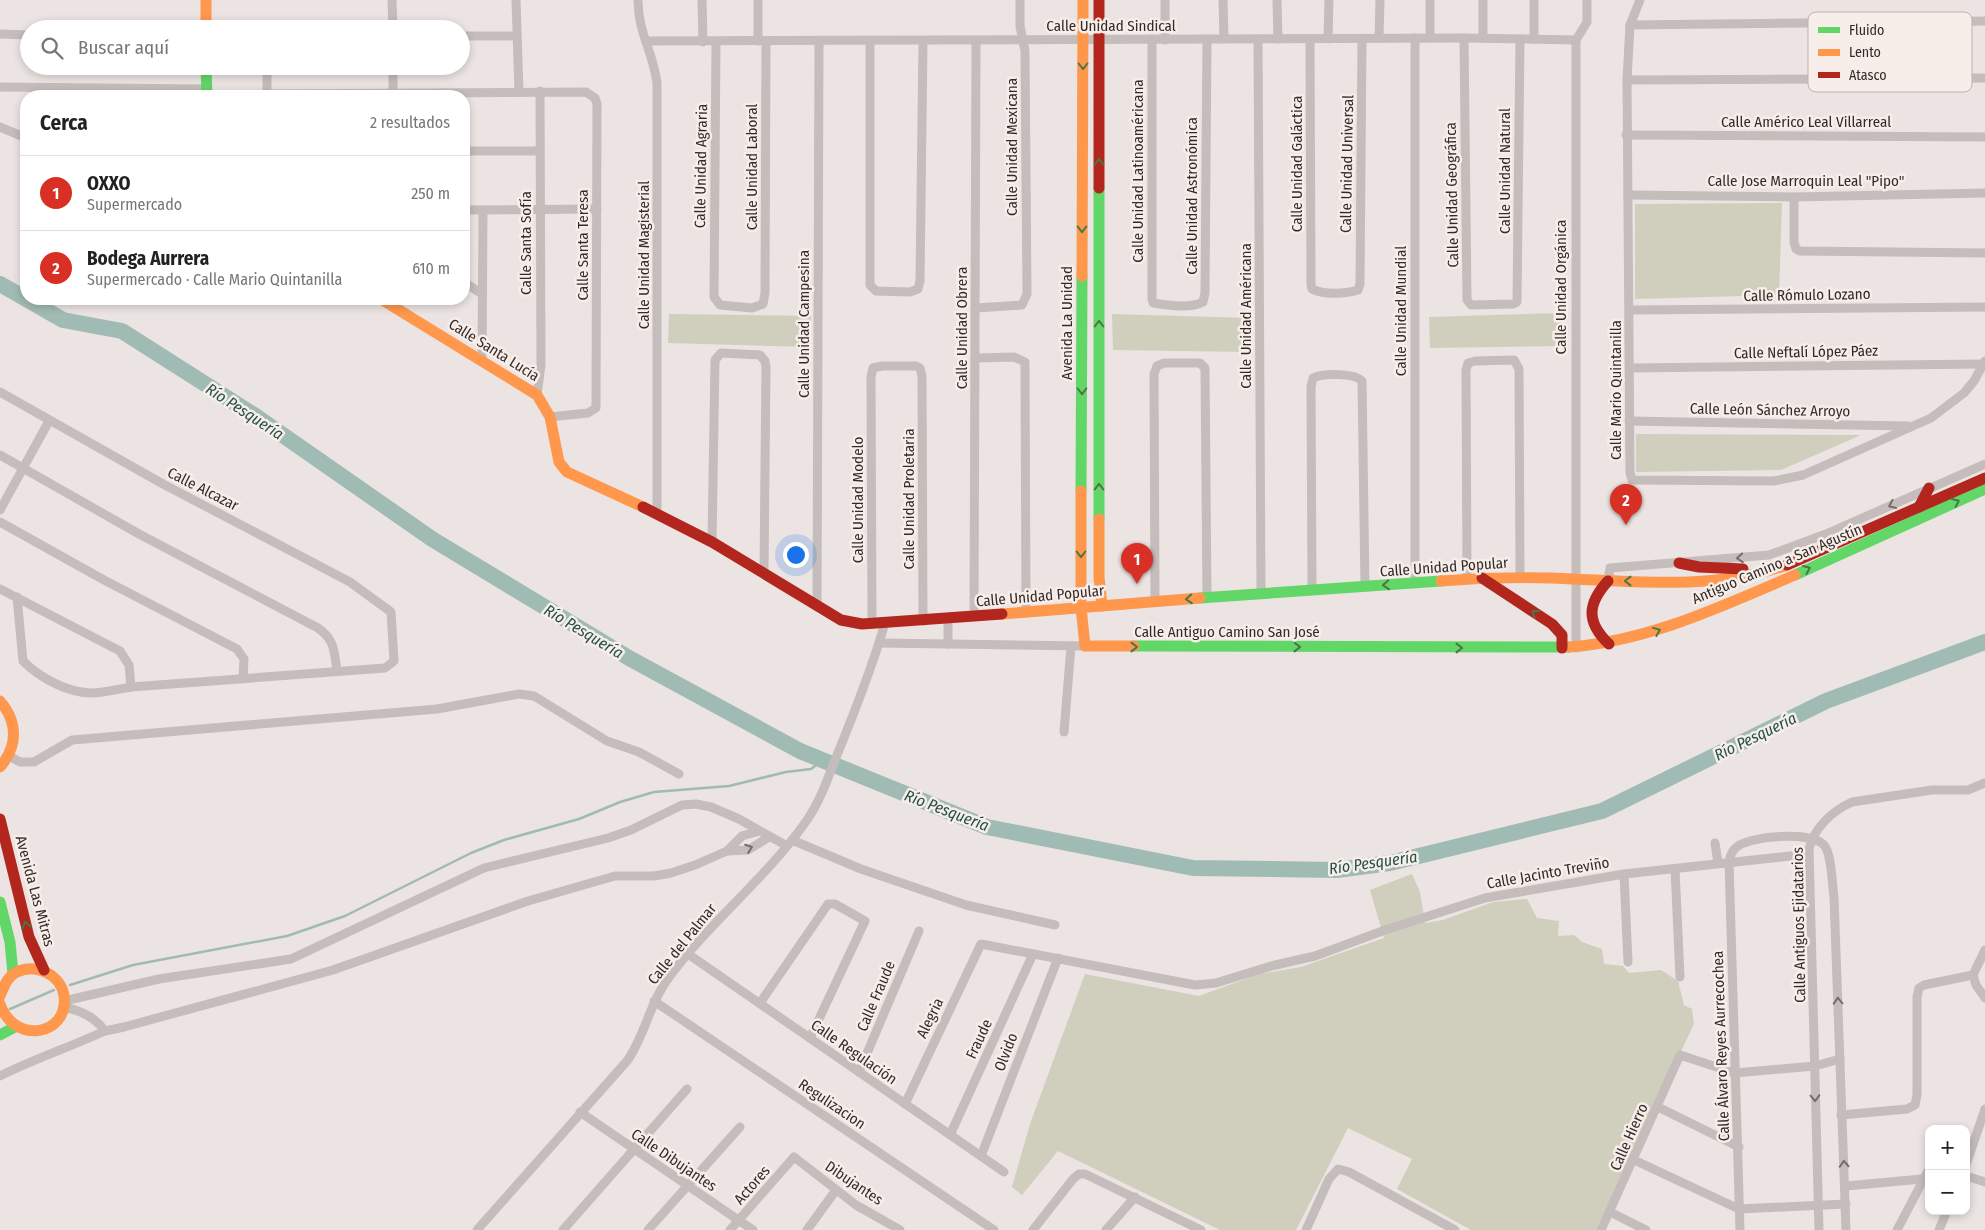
<!DOCTYPE html>
<html lang="es">
<head>
<meta charset="utf-8">
<style>
	:root { --surface:#fff; --page:#f2f2f2; --text:#222; --muted:#767676; --line:#e0e0e0; --accent:#d93025 }
	body { margin:0; font-family:"Fira Sans Condensed",sans-serif; background:var(--page); color:var(--text) }
	.controls { position:absolute; right:15px; bottom:15px; display:grid; overflow:hidden; border-radius:10px; box-shadow:0 2px 8px #0003 }
	.controls button { width:45px; height:45px; display:grid; place-items:center; padding:0; border:0; border-bottom:1px solid var(--line); background:var(--surface); color:var(--text); font:25px sans-serif }
	.you { position:absolute; left:795px; top:554px; width:18px; height:18px; margin:-12px; border:4px solid #fff; border-radius:50%; background:#1a73e8; box-shadow:0 0 0 8px #1a73e833 }
	.badge { display:grid; place-items:center; width:32px; height:32px; border-radius:50%; background:var(--accent); color:#fff; font-size:16px; font-weight:700 }
	.pin { position:absolute; translate:-50% -41px; filter:drop-shadow(0 1px 2px #0008) }
	.pin::after { content:''; position:absolute; top:26px; width:18px; height:15px; background:inherit; clip-path:polygon(0 0,100% 0,50% 100%) }
	.list { margin:0; padding:0; list-style:none }
	h2 { display:flex; justify-content:space-between; align-items:center; height:65px; margin:0; padding:0 20px; font-size:21px }
	h2 small { font-size:16px; font-weight:400; color:var(--muted) }
	.list li { display:grid; grid-template-columns:32px 1fr auto; gap:15px; align-items:center; box-sizing:border-box; height:75px; padding:0 20px; border-top:1px solid var(--line) }
	.list b { display:block; font-size:19px; white-space:nowrap }
	.list p { margin:0; font-size:16px; white-space:nowrap; color:var(--muted) }
	.list em { font-size:16px; font-style:normal; color:var(--muted) }
	.icon { flex:none; width:28px; height:28px; fill:none; stroke:currentColor; stroke-width:2; stroke-linecap:round; stroke-linejoin:round }
	.map { position:relative; flex:none; width:1985px; height:1230px; overflow:hidden }
	.search { position:absolute; background:var(--surface); box-shadow:0 2px 8px #0003; left:20px; top:20px; width:450px; height:55px; display:flex; align-items:center; gap:12px; box-sizing:border-box; padding:0 18px; border-radius:28px; color:var(--muted); font-size:19px }
	.panel { position:absolute; background:var(--surface); box-shadow:0 2px 8px #0003; left:20px; top:90px; width:450px; height:215px; border-radius:20px }
	.map>svg:first-child { display:block }
	.green { fill:#d0cebd }
	.lines { fill:none; stroke-linecap:round; stroke-linejoin:round }
	.stream { stroke:#a0bbb4; stroke-width:2.5 }
	.river { stroke:#a0bbb4; stroke-width:16 }
	.street { stroke:#c4bdbb; stroke-width:9 }
	.fast { stroke:#63d668; stroke-width:11 }
	.slow { stroke:#ff974d; stroke-width:11 }
	.jam { stroke:#b3261e; stroke-width:11 }
	.oneway { stroke:#4a7745 }
	.oneway2 { stroke:#756c6b }
	.labels { text-anchor:middle; stroke-width:5; stroke-linejoin:round; paint-order:stroke }
	.street-label { font-size:15px; fill:#352a29; stroke:#f7eee9 }
	.water-label { font-size:16px; font-style:italic; fill:#24514a; stroke:#f7eee9 }
	.key { fill:#f7eee9; stroke:#bdb3af; stroke-width:1 }
	.key-label { font-size:14px; fill:#352a29 }
</style>
</head>
<body>
<div class="map">
<svg width="1985" height="1230" viewBox="0 0 1985 1230">
	<rect width="100%" height="100%" fill="#ebe4e2"/>
	<g class="green">
		<polygon points="1782,203 1779,295 1635,299 1635,204"/>
		<polygon points="1561,313 1563,346 1430,348 1429,317"/>
		<polygon points="669,314 811,316 810,347 668,343"/>
		<polygon points="1112,314 1249,318 1249,352 1113,350"/>
		<polygon points="1636,434 1861,435 1781,470 1636,472"/>
		<polygon points="1412,874 1420,892 1425,923 1443,920 1493,902 1527,899 1537,918 1559,921 1558,936 1574,935 1582,942 1602,949 1604,964 1623,966 1629,973 1661,970 1678,981 1684,1005 1692,1009 1694,1024 1596,1230 1471,1230 1397,1189 1412,1159 1348,1128 1296,1230 1220,1230 1058,1151 1022,1195 1012,1187 1030,1124 1085,974 1199,996 1259,974 1301,967 1384,938 1370,890"/>
	</g>
	<g class="lines">
		<g class="stream">
			<polyline points="70,985 133,965 287,936 345,916 471,853 504,840 579,819 620,802 654,792 729,786 786,772 811,769 823,760"/>
			<polyline points="10,1009 54,990"/>
		</g>
		<polyline class="river" points="0,284 63,320 122,331 257,417 432,539 629,658 800,751 987,827 1193,868 1337,870 1390,863 1602,811 1826,701 1985,642"/>
		<g class="street">
			<polyline points="392,0 393,29"/>
			<polyline points="516,0 519,92"/>
			<path d="M638,0c0,33 15,51 19,83v430"/>
			<polyline points="702,0 703,42"/>
			<polyline points="1165,0 1165,40"/>
			<polyline points="1223,0 1224,39"/>
			<polyline points="1277,0 1278,39"/>
			<polyline points="1430,0 1430,38"/>
			<polyline points="1483,0 1483,38"/>
			<polyline points="1534,0 1534,39"/>
			<polyline points="1640,0 1630,25 1627,80 1630,473 1632,480 1774,481 1803,475 1931,418 1964,393 1974,381 1985,361"/>
			<polyline points="1630,25 1985,21"/>
			<polyline points="0,34 29,35"/>
			<polyline points="461,36 516,36"/>
			<polyline points="1379,38 1380,0"/>
			<polyline points="1415,38 1415,583"/>
			<polyline points="1464,38 1467,300 1471,305 1513,304 1517,302 1520,39"/>
			<path d="M1152,39v260l1,4c14,2 37,6 50,-1l2,-9 2,-254"/>
			<polyline points="1258,39 1261,593"/>
			<path d="M1310,39l1,246 1,4c11,6 34,5 46,1l2,-6 2,-245"/>
			<polyline points="1328,39 1329,0"/>
			<polyline points="646,41 1464,38 1576,40"/>
			<polyline points="758,41 758,0"/>
			<polyline points="870,41 870,285 876,291 910,292 918,289 920,281 923,41"/>
			<polyline points="716,42 714,297 720,305 752,308 763,304 765,293 766,41"/>
			<polyline points="267,66 267,96"/>
			<polyline points="1627,80 1985,78"/>
			<polyline points="0,87 207,89"/>
			<polyline points="393,93 393,66"/>
			<polyline points="267,94 586,92 595,98 597,104 596,408 588,413 550,417"/>
			<polyline points="0,127 26,138"/>
			<polyline points="1626,135 1985,137"/>
			<polyline points="464,151 540,151"/>
			<polyline points="1628,195 1794,197 1985,193"/>
			<polyline points="1794,197 1794,242 1796,249 1800,251 1985,253"/>
			<polyline points="464,210 597,209"/>
			<polyline points="464,282 482,294"/>
			<polyline points="976,308 1022,305 1027,294 1025,51 1020,26 1020,0"/>
			<polyline points="1630,310 1985,307"/>
			<polyline points="976,358 1014,357 1025,362 1026,612"/>
			<polyline points="482,361 483,210"/>
			<polyline points="1630,368 1984,364"/>
			<path d="M0,392l163,92 187,98 41,30 3,49 -9,7 -254,19c-13,2 -26,6 -39,6 -24,0 -52,-15 -69,-32l-6,-64"/>
			<polyline points="537,395 541,365 540,91"/>
			<polyline points="1629,421 1908,426"/>
			<path d="M0,455l139,79 179,94c17,12 16,23 19,43"/>
			<polyline points="0,510 49,421"/>
			<polyline points="0,522 104,580 237,649 244,659 243,679"/>
			<polyline points="712,542 715,360 721,353 760,355 765,361 766,367 764,572"/>
			<polyline points="1467,579 1466,370 1468,363 1475,361 1514,360 1519,369 1520,577"/>
			<polyline points="1608,581 1610,568 1769,555 1826,534 1985,464"/>
			<polyline points="0,589 120,651 129,665 131,687"/>
			<path d="M1312,590l-1,-203 2,-9c10,-5 42,-5 49,3l3,206"/>
			<polyline points="1155,602 1154,374 1157,366 1164,363 1200,363 1205,368 1207,598"/>
			<polyline points="817,607 819,42"/>
			<polyline points="974,616 976,41"/>
			<polyline points="948,619 948,644"/>
			<polyline points="872,623 871,377 873,368 882,366 916,366 920,368 922,376 923,621"/>
			<polyline points="879,643 1085,646"/>
			<polyline points="1576,648 1576,40 1587,22 1587,0"/>
			<polyline points="1064,732 1071,646"/>
			<polyline points="9,756 20,762 34,762 72,740 437,709 519,694 534,696 607,741 639,752 679,774"/>
			<polyline points="792,840 861,869 966,905 1055,925"/>
			<polyline points="1715,843 1718,863"/>
			<polyline points="727,851 742,836 759,831"/>
			<polyline points="1675,869 1680,977"/>
			<polyline points="1624,874 1628,962"/>
			<polyline points="1985,950 1973,975 1976,985 1985,998"/>
			<polyline points="688,954 1004,1172"/>
			<polyline points="64,1001 159,979 291,959 484,868 608,838 631,830 682,805 696,804 711,807 739,819 787,846"/>
			<polyline points="654,1001 994,1230"/>
			<polyline points="760,1003 828,904 835,904 865,921 810,1038"/>
			<path d="M63,1007c17,3 32,10 42,24l19,-4 209,-57 195,-69 87,-25h39l17,-3 24,-8 32,-14 21,-1 21,-13"/>
			<polyline points="859,1072 919,931"/>
			<path d="M0,1076c34,-17 70,-29 105,-45"/>
			<polyline points="905,1104 981,944 1195,985 1216,983 1271,966 1315,956 1385,930 1485,898 1624,874 1809,854"/>
			<polyline points="1658,1107 1739,1147"/>
			<polyline points="580,1112 753,1230"/>
			<polyline points="1841,1115 1907,1109 1915,1105 1917,1095 1917,997 1919,988 1924,985 1973,975"/>
			<polyline points="950,1135 1033,954"/>
			<polyline points="981,1156 1058,958"/>
			<polyline points="1634,1160 1739,1209 1846,1204"/>
			<polyline points="1966,1165 1985,1109"/>
			<polyline points="1966,1176 1985,1182"/>
			<polyline points="1846,1186 1922,1179"/>
			<polyline points="1610,1212 1646,1230"/>
			<path d="M477,1230l150,-169c18,-25 22,-56 40,-81 42,-58 100,-102 140,-160 14,-20 21,-43 30,-65 18,-44 35,-87 48,-132"/>
			<polyline points="563,1230 687,1089"/>
			<polyline points="648,1230 740,1127"/>
			<polyline points="730,1230 794,1157 856,1205 900,1230"/>
			<polyline points="807,1230 836,1190"/>
			<polyline points="1033,1230 1073,1179 1079,1174 1085,1174 1201,1230"/>
			<polyline points="1106,1230 1135,1197"/>
			<polyline points="1306,1230 1329,1179 1338,1169 1349,1172 1455,1230"/>
			<polyline points="1601,1230 1680,1055 1735,1073 1815,1066 1840,1059"/>
			<path d="M1740,1230l-11,-368c1,-7 3,-12 9,-16 15,-10 72,-15 86,-1 8,9 8,40 10,52l12,333"/>
			<path d="M1819,1230l-10,-381c5,-21 23,-38 43,-47l80,-12h36l17,-7"/>
			<polyline points="1897,1230 1929,1169"/>
			<polyline points="1939,1230 1947,1211"/>
		</g>
		<g class="fast">
			<polyline points="206,66 207,96"/>
			<polyline points="1099,188 1099,519"/>
			<polyline points="1081,491 1082,276"/>
			<polyline points="1795,575 1985,489"/>
			<polyline points="1200,598 1441,581"/>
			<polyline points="1134,646 1569,647"/>
			<polyline points="0,902 10,942 13,974"/>
			<polyline points="0,1035 15,1027"/>
		</g>
		<g class="slow">
			<polyline points="206,0 206,29"/>
			<polyline points="1082,276 1083,0"/>
			<polyline points="381,299 537,395 550,417 559,462 567,472 643,507"/>
			<polyline points="1081,491 1081,607 1085,646 1134,646"/>
			<polyline points="1099,519 1099,577 1102,606"/>
			<path d="M1441,581c37,-3 74,-4 111,-3 77,3 160,13 235,-13"/>
			<polyline points="1002,614 1200,598"/>
			<path d="M1569,647c80,-6 153,-41 226,-72"/>
			<path d="M0,701c18,21 18,45 0,66"/>
			<path d="M0,996c4,-9 7,-20 17,-24 18,-9 44,2 47,24 5,39 -49,50 -64,8"/>
		</g>
		<g class="jam">
			<polyline points="1099,0 1099,188"/>
			<polyline points="643,507 712,542 841,620 862,624 1002,614"/>
			<polyline points="1919,507 1929,488"/>
			<polyline points="1679,563 1699,567 1743,569"/>
			<polyline points="1787,565 1985,478"/>
			<polyline points="1482,578 1552,624 1562,635 1562,648"/>
			<path d="M1608,581c-21,23 -22,41 1,63"/>
			<polyline points="0,819 29,937 44,970"/>
		</g>
	</g>
	<defs><path id="oneway-chevron" d="M-2-3.5L2.5 0L-2 3.5" fill="none" stroke-width="1.6" stroke-linecap="round" stroke-linejoin="round" transform="scale(1.25)"/></defs>
	<g class="oneway">
		<use href="#oneway-chevron" transform="translate(1083 66) rotate(90)"/>
		<use href="#oneway-chevron" transform="translate(1099 162) rotate(-90)"/>
		<use href="#oneway-chevron" transform="translate(1082 229) rotate(90)"/>
		<use href="#oneway-chevron" transform="translate(1099 324) rotate(-90)"/>
		<use href="#oneway-chevron" transform="translate(1082 391) rotate(90)"/>
		<use href="#oneway-chevron" transform="translate(1099 487) rotate(-90)"/>
		<use href="#oneway-chevron" transform="translate(1956 502) rotate(-24)"/>
		<use href="#oneway-chevron" transform="translate(1081 554) rotate(90)"/>
		<use href="#oneway-chevron" transform="translate(1807 569) rotate(-24)"/>
		<use href="#oneway-chevron" transform="translate(1628 581) rotate(180)"/>
		<use href="#oneway-chevron" transform="translate(1386 585) rotate(175)"/>
		<use href="#oneway-chevron" transform="translate(1189 599) rotate(176)"/>
		<use href="#oneway-chevron" transform="translate(1535 613) rotate(-147)"/>
		<use href="#oneway-chevron" transform="translate(1657 631) rotate(-22)"/>
		<use href="#oneway-chevron" transform="translate(1134 647)"/>
		<use href="#oneway-chevron" transform="translate(1297 647)"/>
		<use href="#oneway-chevron" transform="translate(1459 648)"/>
		<use href="#oneway-chevron" transform="translate(26 925) rotate(-104)"/>
	</g>
	<g class="oneway2">
		<use href="#oneway-chevron" transform="translate(1892 505) rotate(156)"/>
		<use href="#oneway-chevron" transform="translate(1740 558) rotate(176)"/>
		<use href="#oneway-chevron" transform="translate(749 848) rotate(-20)"/>
		<use href="#oneway-chevron" transform="translate(1838 1001) rotate(-92)"/>
		<use href="#oneway-chevron" transform="translate(1815 1098) rotate(89)"/>
		<use href="#oneway-chevron" transform="translate(1844 1164) rotate(-93)"/>
	</g>
	<g class="labels">
		<g class="street-label">
			<text x="1111" y="31">Calle Unidad Sindical</text>
			<text x="1806" y="127">Calle Américo Leal Villarreal</text>
			<text transform="translate(1012 147) rotate(-90)" y="5">Calle Unidad Mexicana</text>
			<text transform="translate(1297 164) rotate(-90)" y="5">Calle Unidad Galáctica</text>
			<text transform="translate(1347 164) rotate(-89)" y="5">Calle Unidad Universal</text>
			<text transform="translate(701 166) rotate(-89)" y="5">Calle Unidad Agraria</text>
			<text transform="translate(752 167) rotate(-90)" y="5">Calle Unidad Laboral</text>
			<text transform="translate(1138 171) rotate(-90)" y="5">Calle Unidad Latinoaméricana</text>
			<text transform="translate(1505 171) rotate(-90)" y="5">Calle Unidad Natural</text>
			<text x="1806" y="186">Calle Jose Marroquin Leal "Pipo"</text>
			<text transform="translate(1452 195) rotate(-91)" y="5">Calle Unidad Geográfica</text>
			<text transform="translate(1192 196) rotate(-90)" y="5">Calle Unidad Astronómica</text>
			<text transform="translate(526 243) rotate(-90)" y="5">Calle Santa Sofía</text>
			<text transform="translate(583 245) rotate(-90)" y="5">Calle Santa Teresa</text>
			<text transform="translate(644 255) rotate(-90)" y="5">Calle Unidad Magisterial</text>
			<text transform="translate(1561 287) rotate(-90)" y="5">Calle Unidad Orgánica</text>
			<text transform="translate(1807 295) rotate(-1)" y="5">Calle Rómulo Lozano</text>
			<text transform="translate(1401 311) rotate(-90)" y="5">Calle Unidad Mundial</text>
			<text transform="translate(1246 316) rotate(-90)" y="5">Calle Unidad Américana</text>
			<text transform="translate(1067 323) rotate(-90)" y="5">Avenida La Unidad</text>
			<text transform="translate(804 324) rotate(-90)" y="5">Calle Unidad Campesina</text>
			<text transform="translate(962 328) rotate(-90)" y="5">Calle Unidad Obrera</text>
			<text transform="translate(494 350) rotate(32)" y="5">Calle Santa Lucía</text>
			<text transform="translate(1806 352) rotate(-1)" y="5">Calle Neftalí López Páez</text>
			<text transform="translate(1616 390) rotate(-90)" y="5">Calle Mario Quintanilla</text>
			<text transform="translate(1770 410) rotate(1)" y="5">Calle León Sánchez Arroyo</text>
			<text transform="translate(203 489) rotate(27)" y="5">Calle Alcazar</text>
			<text transform="translate(909 499) rotate(-90)" y="5">Calle Unidad Proletaria</text>
			<text transform="translate(858 500) rotate(-90)" y="5">Calle Unidad Modelo</text>
			<text transform="translate(1777 564) rotate(-23)" y="5">Antiguo Camino a San Agustín</text>
			<text transform="translate(1444 567) rotate(-4)" y="5">Calle Unidad Popular</text>
			<text transform="translate(1040 596) rotate(-5)" y="5">Calle Unidad Popular</text>
			<text x="1227" y="637">Calle Antiguo Camino San José</text>
			<text transform="translate(1548 873) rotate(-10)" y="5">Calle Jacinto Treviño</text>
			<text transform="translate(35 891) rotate(75)" y="5">Avenida Las Mitras</text>
			<text transform="translate(1799 925) rotate(-91)" y="5">Calle Antiguos Ejidatarios</text>
			<text transform="translate(682 944) rotate(-51)" y="5">Calle del Palmar</text>
			<text transform="translate(876 996) rotate(-67)" y="5">Calle Fraude</text>
			<text transform="translate(930 1018) rotate(-64)" y="5">Alegria</text>
			<text transform="translate(979 1039) rotate(-65)" y="5">Fraude</text>
			<text transform="translate(1721 1046) rotate(-92)" y="5">Calle Álvaro Reyes Aurrecochea</text>
			<text transform="translate(854 1052) rotate(35)" y="5">Calle Regulación</text>
			<text transform="translate(1006 1052) rotate(-69)" y="5">Olvido</text>
			<text transform="translate(832 1104) rotate(34)" y="5">Regulizacion</text>
			<text transform="translate(1629 1137) rotate(-66)" y="5">Calle Hierro</text>
			<text transform="translate(674 1160) rotate(34)" y="5">Calle Dibujantes</text>
			<text transform="translate(854 1183) rotate(34)" y="5">Dibujantes</text>
			<text transform="translate(752 1185) rotate(-49)" y="5">Actores</text>
		</g>
		<g class="water-label">
			<text transform="translate(245 411) rotate(33)" y="6">Río Pesquería</text>
			<text transform="translate(584 631) rotate(31)" y="6">Río Pesquería</text>
			<text transform="translate(1755 736) rotate(-26)" y="6">Río Pesquería</text>
			<text transform="translate(947 810) rotate(21)" y="6">Río Pesquería</text>
			<text transform="translate(1373 862) rotate(-8)" y="6">Río Pesquería</text>
		</g>
	</g>
	<rect x="1808" y="12" width="164" height="80" rx="8" class="key"/>
	<rect x="1818" y="27" width="22" height="6" fill="#63d668"/>
	<rect x="1818" y="49" width="22" height="7" fill="#ff974d"/>
	<rect x="1818" y="72" width="22" height="6" fill="#b3261e"/>
	<g class="key-label">
		<text x="1849" y="35">Fluido</text>
		<text x="1849" y="57">Lento</text>
		<text x="1849" y="80">Atasco</text>
	</g>
</svg>
<div class="controls">
<button>+</button>
<button>−</button>
</div>
<div class="you"></div>
<div class="pin badge" style="left:1137px;top:584px">1</div>
<div class="pin badge" style="left:1626px;top:525px">2</div>
<div class="search"><svg class="icon" aria-label="search" viewBox="0 0 24 24"><circle cx="10" cy="10" r="6"/><path d="M15 15l6 6"/></svg>Buscar aquí</div>
<section class="panel">
<h2>Cerca<small>2 resultados</small></h2>
<ul class="list">
<li><span class="badge">1</span><div><b>OXXO</b><p>Supermercado</p></div><em>250 m</em></li>
<li><span class="badge">2</span><div><b>Bodega Aurrera</b><p>Supermercado · Calle Mario Quintanilla</p></div><em>610 m</em></li>
</ul>
</section>
</div>
</body>
</html>
